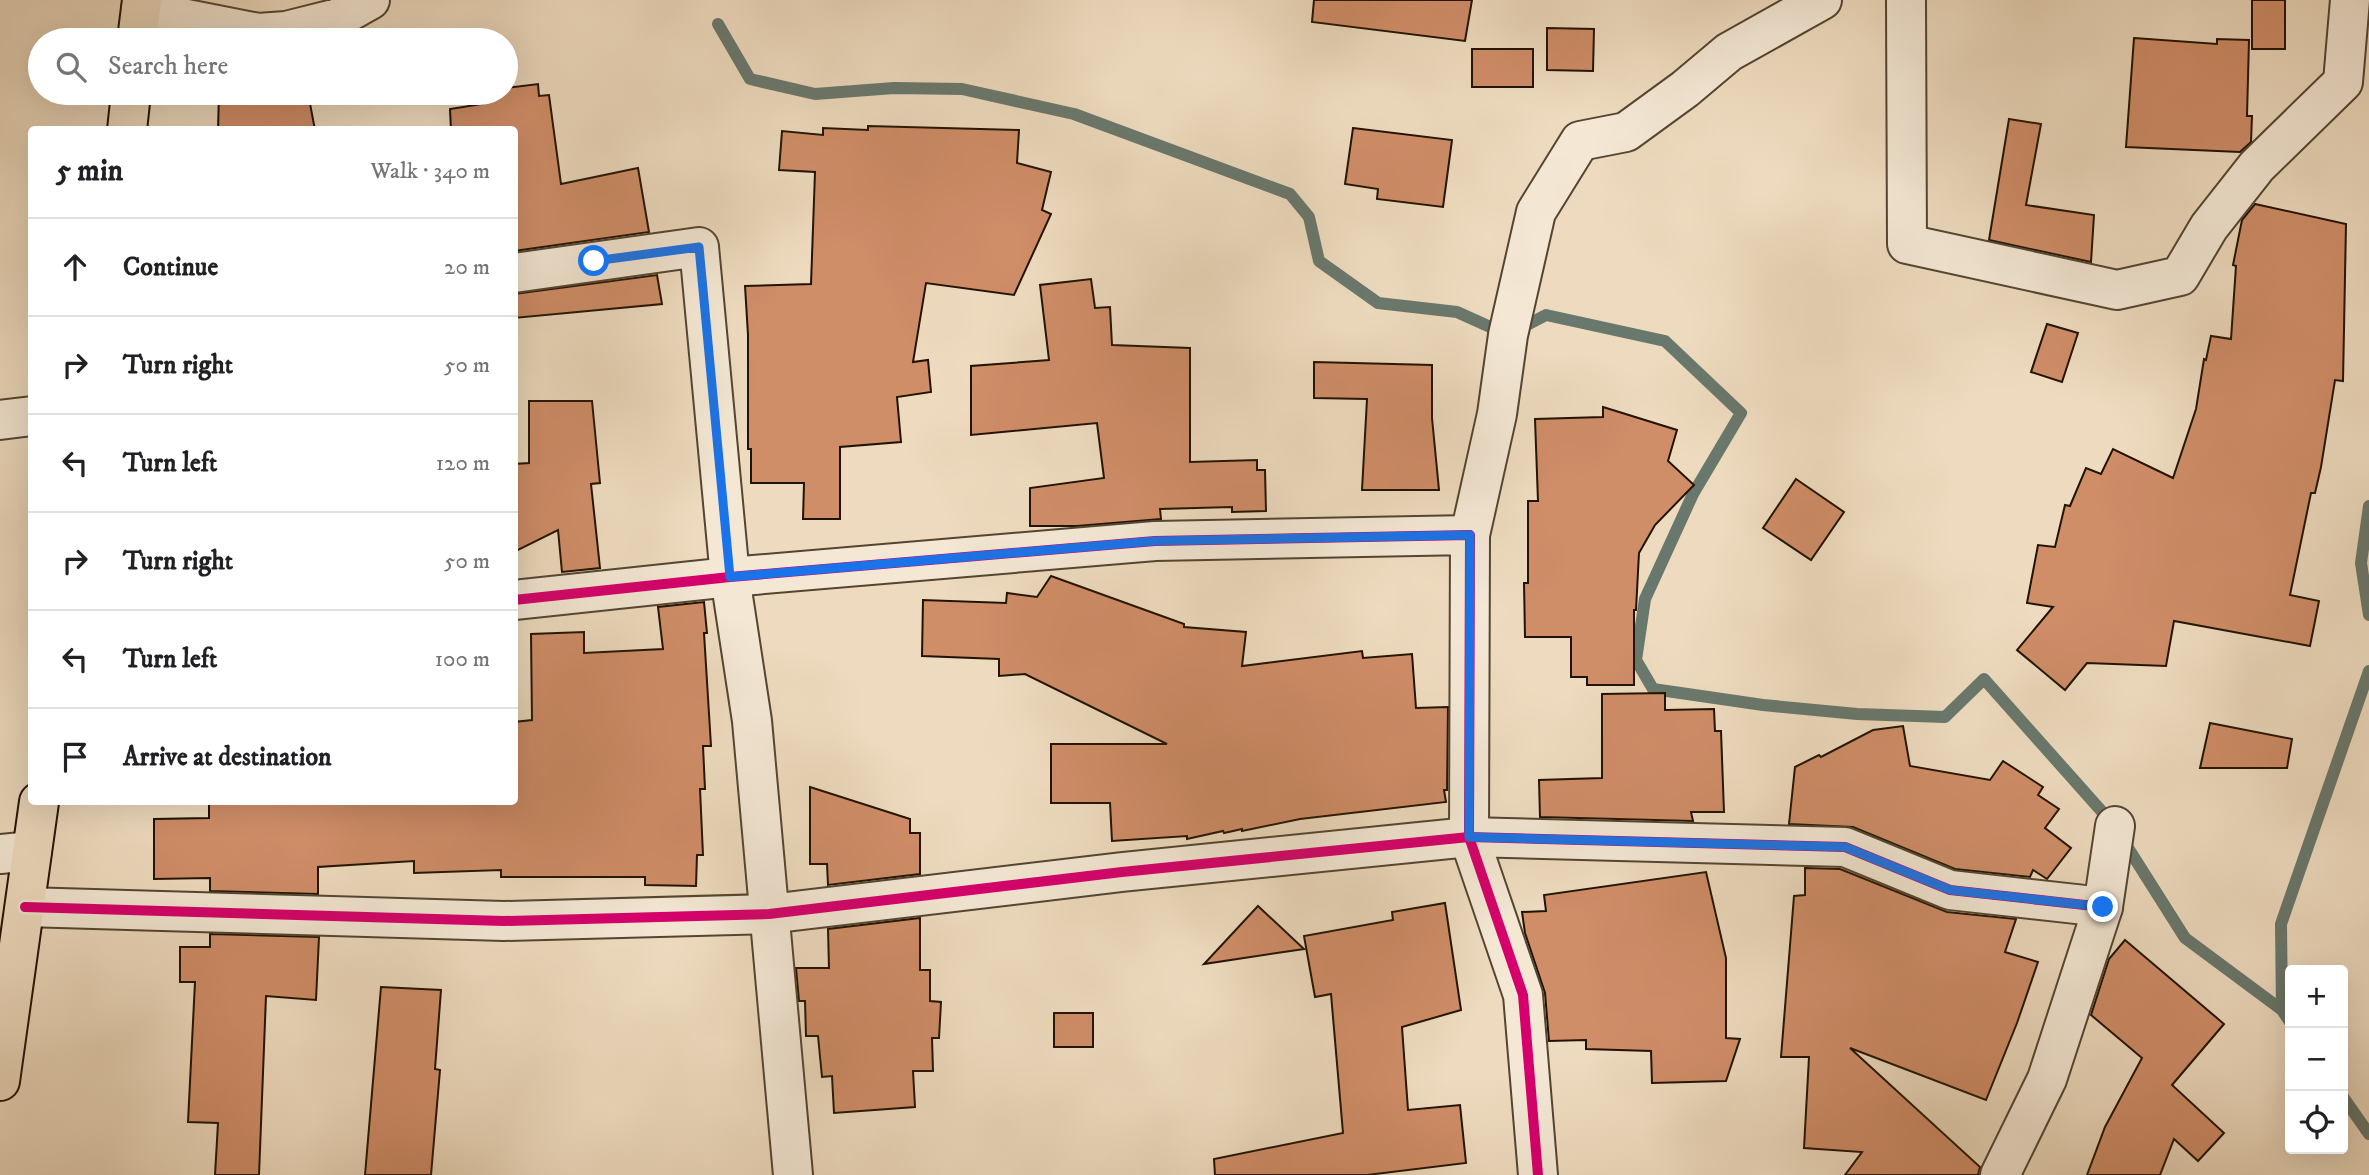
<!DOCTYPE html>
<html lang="en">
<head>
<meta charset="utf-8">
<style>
	:root { --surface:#fff; --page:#f6f6f6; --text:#202124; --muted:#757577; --line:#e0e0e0 }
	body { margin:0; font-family:"IM FELL DW Pica",serif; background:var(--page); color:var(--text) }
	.controls { position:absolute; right:21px; bottom:21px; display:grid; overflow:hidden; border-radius:7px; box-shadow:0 7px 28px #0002 }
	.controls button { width:63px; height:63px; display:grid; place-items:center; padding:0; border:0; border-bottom:2px solid var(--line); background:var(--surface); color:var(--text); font:35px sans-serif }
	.stop { position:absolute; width:21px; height:21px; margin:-16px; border:5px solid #1a73e8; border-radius:50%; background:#fff }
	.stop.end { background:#1a73e8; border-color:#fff; box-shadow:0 2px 7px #0008 }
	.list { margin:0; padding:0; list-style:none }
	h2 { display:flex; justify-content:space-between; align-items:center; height:91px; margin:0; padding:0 28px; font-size:30px }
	h2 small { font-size:23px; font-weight:400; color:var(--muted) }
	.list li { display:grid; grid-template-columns:46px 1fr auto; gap:21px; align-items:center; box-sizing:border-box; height:98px; padding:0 28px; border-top:2px solid var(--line) }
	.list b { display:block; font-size:26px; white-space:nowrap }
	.list em { font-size:23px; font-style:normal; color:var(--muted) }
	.icon { flex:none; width:38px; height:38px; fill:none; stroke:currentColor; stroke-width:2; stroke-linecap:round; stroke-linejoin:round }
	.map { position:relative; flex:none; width:2369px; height:1175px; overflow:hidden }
	.search { position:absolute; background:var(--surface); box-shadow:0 7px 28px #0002; left:28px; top:28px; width:490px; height:77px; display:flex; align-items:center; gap:18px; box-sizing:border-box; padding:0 24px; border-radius:38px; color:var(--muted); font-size:26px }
	.panel { position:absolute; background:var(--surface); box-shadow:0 7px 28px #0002; left:28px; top:126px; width:490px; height:679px; border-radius:7px }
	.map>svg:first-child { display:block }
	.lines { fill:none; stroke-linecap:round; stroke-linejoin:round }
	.stream { stroke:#69786d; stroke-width:12 }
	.building { fill:#cf8d68; stroke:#211302; stroke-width:2 }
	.minor-casing { stroke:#544531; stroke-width:42 }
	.major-casing { stroke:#211302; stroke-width:42 }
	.minor { stroke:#f4e8d5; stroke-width:38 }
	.major { stroke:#eedbbf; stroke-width:38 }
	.cycleway-casing { stroke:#f4e8d5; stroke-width:15 }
	.cycleway { stroke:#d6006c; stroke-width:10 }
	.route { stroke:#1a73e8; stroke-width:9 }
</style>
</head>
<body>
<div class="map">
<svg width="2369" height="1175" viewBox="0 0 2369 1175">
	<rect width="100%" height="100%" fill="#eedbbf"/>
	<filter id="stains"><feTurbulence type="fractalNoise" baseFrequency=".00286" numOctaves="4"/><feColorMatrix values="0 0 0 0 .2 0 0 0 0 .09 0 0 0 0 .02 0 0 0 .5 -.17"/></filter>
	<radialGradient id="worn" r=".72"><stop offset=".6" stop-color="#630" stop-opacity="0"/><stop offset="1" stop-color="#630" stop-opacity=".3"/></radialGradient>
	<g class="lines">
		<g class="stream">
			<polyline points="718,24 750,79 815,94 894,88 962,89 1074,114 1290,194 1309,217 1319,261 1378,303 1457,312 1508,335 1546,315 1665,341 1741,413 1693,494 1645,599 1636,660 1653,689 1763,705 1857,714 1945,717 1984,679 2113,824"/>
			<polyline points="2369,506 2361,563 2369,615"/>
			<polyline points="2123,840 2185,938 2282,1010 2290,1022"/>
			<polyline points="2282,1010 2281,924 2369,671"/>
			<polyline points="2343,1097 2369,1134"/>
		</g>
	</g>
	<g class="building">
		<polygon points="1314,0 1472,0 1465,41 1312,22"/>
		<rect x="2252" y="0" width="33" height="49"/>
		<polygon points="1547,28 1594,29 1593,71 1547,70"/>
		<polygon points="2134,38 2217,44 2217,39 2249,40 2247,116 2252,116 2251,142 2240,152 2126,147"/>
		<rect x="1472" y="49" width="61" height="38"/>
		<polygon points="538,84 539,96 549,95 561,184 638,168 649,232 514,251 514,130 451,130 450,109 482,104 481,93 506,93 506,88"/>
		<polygon points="219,93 308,93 315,130 218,130"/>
		<polygon points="2009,119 2041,124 2026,205 2094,215 2091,262 1989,240"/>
		<polygon points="868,126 1019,130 1017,163 1051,172 1042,210 1051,214 1014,295 926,283 913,362 928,360 931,392 897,397 901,442 840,447 840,519 803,519 804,483 751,483 751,449 748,449 748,335 745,286 811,284 815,172 779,170 782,131 823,135 823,128 868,130"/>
		<polygon points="1353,128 1452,140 1443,207 1377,199 1378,189 1345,184"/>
		<polygon points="2255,204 2346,224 2343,381 2335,380 2321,467 2315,493 2311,493 2290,595 2319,601 2310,646 2174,621 2166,666 2087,663 2065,690 2017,650 2053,607 2027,603 2038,545 2055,547 2065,505 2070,506 2086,468 2101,474 2113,449 2173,478 2196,409 2204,359 2206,360 2211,336 2231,339 2236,266 2233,265 2242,220"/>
		<polygon points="657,275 662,304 514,318 514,294"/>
		<polygon points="1091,279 1095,308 1110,307 1112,345 1190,348 1190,462 1257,460 1257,470 1265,470 1266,511 1232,512 1232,507 1160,509 1161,519 1077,526 1030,526 1030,488 1104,478 1097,423 971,435 971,366 1049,360 1040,285"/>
		<polygon points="2047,324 2078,333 2062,382 2031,372"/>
		<polygon points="1314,362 1432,365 1432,418 1439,490 1362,490 1367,399 1314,398"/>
		<polygon points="529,401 592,401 600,483 591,484 600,568 562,572 558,530 514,552 514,464 529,463"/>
		<polygon points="1603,407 1677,430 1668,461 1694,485 1655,525 1639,553 1636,610 1634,610 1634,685 1587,685 1587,677 1571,677 1571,637 1525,637 1524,583 1528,583 1528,501 1538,501 1535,419 1603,417"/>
		<polygon points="1796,479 1844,512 1811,560 1763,528"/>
		<polygon points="1051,576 1184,624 1184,627 1246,632 1242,666 1362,651 1363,658 1412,654 1416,708 1448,707 1447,790 1444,790 1446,802 1300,819 1242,831 1242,829 1224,833 1223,831 1187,839 1187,836 1112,841 1110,803 1051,803 1051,744 1167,744 1025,674 999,676 999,659 922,656 923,600 1006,603 1007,593 1037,597"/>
		<polygon points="704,602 707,633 704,633 711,746 703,746 705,789 700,789 703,855 697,855 696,886 645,885 645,877 501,877 501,870 414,873 414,861 318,867 318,894 210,891 210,878 154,879 154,819 209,818 209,802 514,802 514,722 532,720 531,634 584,632 584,653 663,649 658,607"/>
		<polygon points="1665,693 1665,710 1714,709 1715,731 1721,731 1724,812 1691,812 1693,821 1540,817 1539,780 1602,778 1602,694"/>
		<polygon points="2210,723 2292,739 2287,768 2200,768"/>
		<polygon points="1903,726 1910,766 1990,780 2003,761 2043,787 2038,795 2059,809 2045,828 2071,848 2047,879 2033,870 2030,877 1955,869 1853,827 1789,824 1795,767 1819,755 1821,757 1873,730"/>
		<polygon points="810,787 910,819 910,833 920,833 920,874 828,885 827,864 810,864"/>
		<polygon points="1805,868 1840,869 1947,912 2016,919 2005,952 2038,962 2017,1023 1986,1100 1850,1048 1980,1167 1978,1175 1845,1175 1862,1152 1804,1148 1809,1057 1781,1057 1794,896 1805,895"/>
		<polygon points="1706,872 1726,958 1726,1038 1740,1039 1726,1081 1652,1083 1651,1051 1586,1049 1586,1040 1549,1041 1545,993 1525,933 1522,912 1546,911 1544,895"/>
		<polygon points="1445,903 1461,1010 1402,1027 1408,1110 1460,1105 1466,1163 1367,1175 1215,1175 1214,1159 1343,1133 1331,994 1315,997 1304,936 1393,920 1392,912"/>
		<polygon points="1258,906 1304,949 1204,964"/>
		<polygon points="920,918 920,970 930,970 930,1001 941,1002 939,1038 932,1038 933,1071 913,1071 915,1107 834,1113 832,1076 822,1077 818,1036 806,1036 805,1001 799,1001 796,968 829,968 828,929"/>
		<polygon points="210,934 319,937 316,1000 266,996 259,1175 215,1175 218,1123 188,1122 195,982 180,982 180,947 210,947"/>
		<polygon points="2125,940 2224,1024 2172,1085 2224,1133 2198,1161 2174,1139 2160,1175 2087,1175 2105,1127 2142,1058 2091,1015 2109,959"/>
		<polygon points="381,987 441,990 435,1069 440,1070 431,1175 365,1175"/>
		<rect x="1054" y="1013" width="39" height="34"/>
	</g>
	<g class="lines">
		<g class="minor-casing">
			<g id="minor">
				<polyline points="1906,0 1907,244 2117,290 2180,276 2209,227 2257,166 2343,82 2350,0"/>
				<polyline points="141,10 258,33 286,31 338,18 370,0"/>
				<polyline points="514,273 699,247 730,577 752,721 793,1175"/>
				<polyline points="0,420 32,416"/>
				<polyline points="1470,535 1497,414 1508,335 1536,212 1580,141 1626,132 1685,89 1729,52 1822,0"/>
				<polyline points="514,600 730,577 1155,541 1470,535 1469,837 1523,995 1538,1175"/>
				<polyline points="0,854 32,851"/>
				<polyline points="25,907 504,921 769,914 1122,872 1469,837 1845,847 1950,890 2103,907"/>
				<polyline points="2000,1175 2047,1079 2103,907 2115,826"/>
			</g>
		</g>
		<g class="major-casing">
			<g id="major">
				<polyline points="137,40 142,0"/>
				<polyline points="127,130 131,93"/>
				<polyline points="0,1081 39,802"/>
			</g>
		</g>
		<use href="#minor" class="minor"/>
		<use href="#major" class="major"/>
		<g class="cycleway-casing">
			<g id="cycleway">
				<polyline points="514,600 730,577 1155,541 1470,535 1469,837 1523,995 1538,1175"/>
				<polyline points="25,907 504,921 769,914 1122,872 1469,837 1845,847 1950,890 2103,907"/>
			</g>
		</g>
		<use href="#cycleway" class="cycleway"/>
	</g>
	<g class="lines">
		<polyline class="route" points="594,261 699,247 730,577 1155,541 1470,535 1469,837 1845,847 1950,890 2103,907"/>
	</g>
	<rect width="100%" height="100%" filter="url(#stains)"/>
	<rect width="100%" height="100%" fill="url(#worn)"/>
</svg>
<div class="controls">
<button>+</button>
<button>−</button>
<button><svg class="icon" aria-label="locate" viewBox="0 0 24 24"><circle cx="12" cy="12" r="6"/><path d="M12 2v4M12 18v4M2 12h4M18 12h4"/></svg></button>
</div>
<div class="stop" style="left:594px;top:261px"></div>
<div class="stop end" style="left:2103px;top:907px"></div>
<div class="search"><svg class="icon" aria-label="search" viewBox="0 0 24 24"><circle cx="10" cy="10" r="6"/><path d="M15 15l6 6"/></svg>Search here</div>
<section class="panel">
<h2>5 min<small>Walk · 340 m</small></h2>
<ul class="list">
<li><svg class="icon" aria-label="ahead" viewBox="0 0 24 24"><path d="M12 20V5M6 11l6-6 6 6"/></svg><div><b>Continue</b></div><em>20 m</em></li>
<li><svg class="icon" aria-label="right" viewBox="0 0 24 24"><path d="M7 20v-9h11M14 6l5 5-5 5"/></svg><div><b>Turn right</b></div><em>50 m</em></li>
<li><svg class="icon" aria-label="left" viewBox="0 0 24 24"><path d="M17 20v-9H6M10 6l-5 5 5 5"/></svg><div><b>Turn left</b></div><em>120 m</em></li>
<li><svg class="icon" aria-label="right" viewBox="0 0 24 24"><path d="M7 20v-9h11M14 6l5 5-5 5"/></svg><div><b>Turn right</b></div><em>50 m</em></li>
<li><svg class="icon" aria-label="left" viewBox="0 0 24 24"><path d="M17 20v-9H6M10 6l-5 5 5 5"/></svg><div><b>Turn left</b></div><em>100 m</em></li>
<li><svg class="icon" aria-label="arrive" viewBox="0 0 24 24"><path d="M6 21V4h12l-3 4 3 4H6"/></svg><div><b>Arrive at destination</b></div></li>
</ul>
</section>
</div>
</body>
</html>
